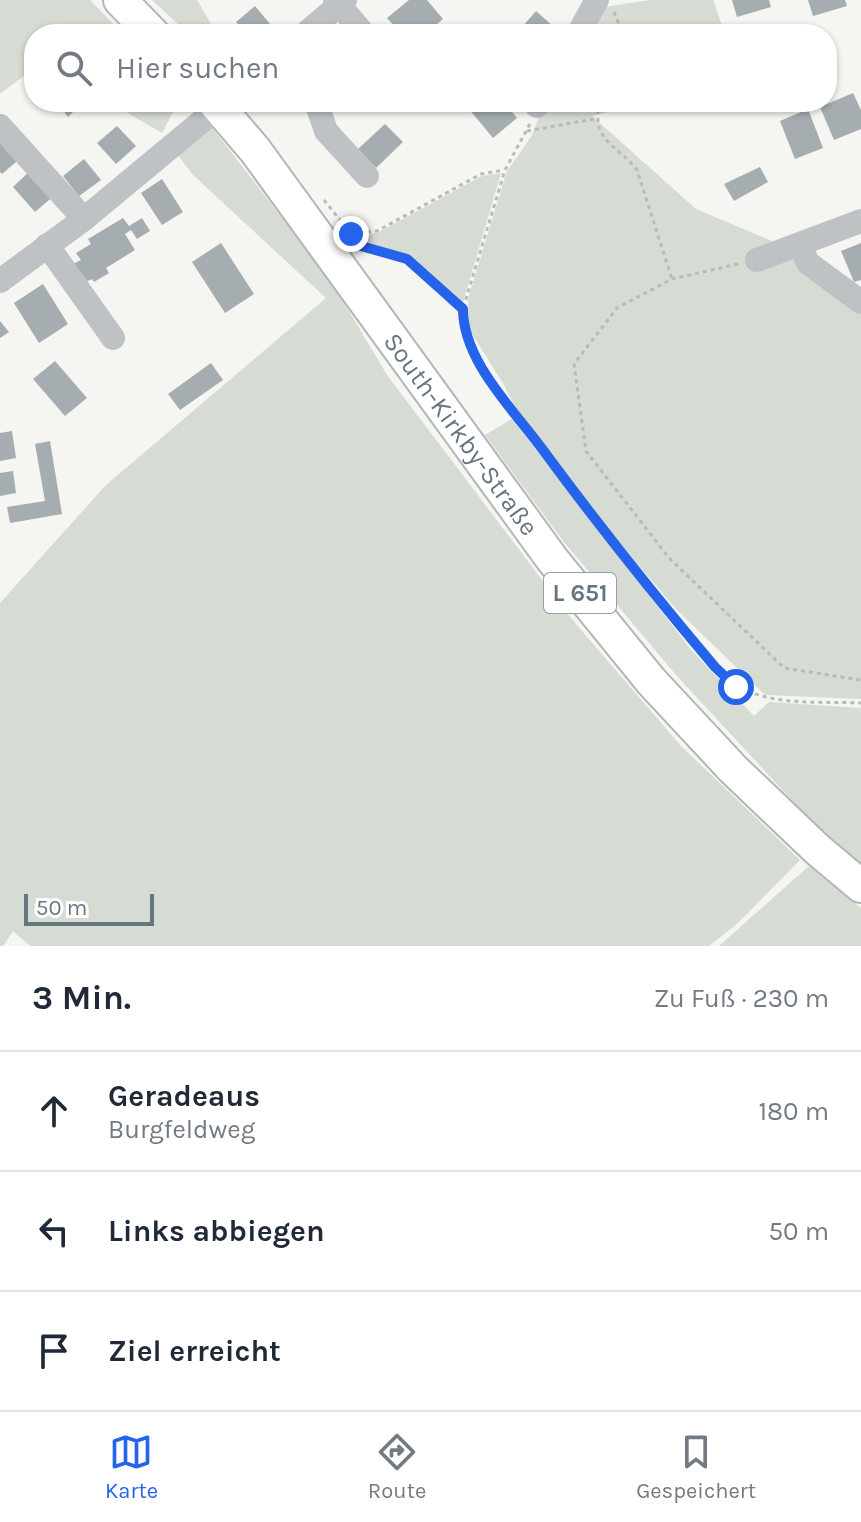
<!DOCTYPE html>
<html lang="de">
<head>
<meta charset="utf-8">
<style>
	:root { --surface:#fff; --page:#f6f6f7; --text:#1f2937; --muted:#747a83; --line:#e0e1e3; --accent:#2563eb }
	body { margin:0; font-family:Karla,sans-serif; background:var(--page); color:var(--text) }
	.scale { position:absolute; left:24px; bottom:20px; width:130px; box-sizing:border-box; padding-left:8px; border:4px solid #667680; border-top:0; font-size:22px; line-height:28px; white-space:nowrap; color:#667680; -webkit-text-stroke:6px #fff; paint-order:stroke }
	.stop { position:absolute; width:24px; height:24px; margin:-18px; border:6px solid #2563eb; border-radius:50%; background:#fff }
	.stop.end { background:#2563eb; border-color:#fff; box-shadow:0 2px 8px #0008 }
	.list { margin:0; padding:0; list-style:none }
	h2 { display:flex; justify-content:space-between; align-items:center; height:104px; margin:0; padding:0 32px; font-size:34px }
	h2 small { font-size:26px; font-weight:400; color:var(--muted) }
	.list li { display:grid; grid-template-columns:52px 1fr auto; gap:24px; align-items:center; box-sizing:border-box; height:120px; padding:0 32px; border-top:2px solid var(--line) }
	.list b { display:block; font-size:30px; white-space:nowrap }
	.list p { margin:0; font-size:26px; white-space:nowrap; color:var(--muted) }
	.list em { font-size:26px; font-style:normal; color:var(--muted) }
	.icon { flex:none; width:44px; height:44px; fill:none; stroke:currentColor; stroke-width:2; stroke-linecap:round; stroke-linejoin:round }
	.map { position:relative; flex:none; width:861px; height:946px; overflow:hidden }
	.search { position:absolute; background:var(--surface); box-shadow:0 2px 6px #0004; left:24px; right:24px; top:24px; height:88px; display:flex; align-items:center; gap:20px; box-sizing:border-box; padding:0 28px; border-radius:32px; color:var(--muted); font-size:30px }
	.sheet { height:464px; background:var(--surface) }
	nav { display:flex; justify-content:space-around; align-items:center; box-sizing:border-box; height:112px; border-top:2px solid var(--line); background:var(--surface); font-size:22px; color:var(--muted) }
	nav a { display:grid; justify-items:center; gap:4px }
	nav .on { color:var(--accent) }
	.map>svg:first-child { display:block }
	.green { fill:#d6dbd3 }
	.building { fill:#a5adb1 }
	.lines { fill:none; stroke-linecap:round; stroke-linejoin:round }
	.major-casing { stroke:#b2b6b9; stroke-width:36 }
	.path { stroke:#b8bbbd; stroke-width:3; stroke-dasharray:4 4; stroke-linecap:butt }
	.minor { stroke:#bec2c5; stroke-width:24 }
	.major { stroke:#fff; stroke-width:32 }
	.route { stroke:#2563eb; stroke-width:10 }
	.labels { text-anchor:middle; stroke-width:8; stroke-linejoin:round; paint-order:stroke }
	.shield { fill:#fff; stroke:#949fa6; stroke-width:2 }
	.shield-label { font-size:24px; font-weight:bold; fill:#667680 }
	.street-label { font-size:26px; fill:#667680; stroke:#fff }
</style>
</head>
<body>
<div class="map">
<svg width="861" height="946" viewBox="0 0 861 946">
	<rect width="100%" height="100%" fill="#f5f5f1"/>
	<g class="green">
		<polygon points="0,0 90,0 123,34 34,34 34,68 0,94"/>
		<polygon points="152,0 197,0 214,29 207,34 189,34"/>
		<polygon points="650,0 713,0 725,34 583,34 598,8"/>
		<polygon points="109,102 171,102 173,112 162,133"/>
		<polygon points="545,102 646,102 592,116 696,209 779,244 788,256 861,312 861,699 765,695 675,608 592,510 521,419 504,385 469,329 468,299 507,171 531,137"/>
		<polygon points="210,125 331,281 387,375 570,617 681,746 800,860 738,923 709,946 30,946 13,931 3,946 0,946 0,603 106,485 326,298 193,175 178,155"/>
		<path d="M501,173l-41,140c-21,-12 -27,-39 -49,-54 -18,-12 -43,-7 -57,-23l23,-3 105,-57z"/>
		<polygon points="512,419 692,651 754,716 769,702 861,708 861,868 837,849 677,676 563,541 485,435"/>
		<polygon points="809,866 861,908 861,946 719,946"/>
	</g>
	<g class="building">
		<polygon points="409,0 427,0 443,19 425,34 418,27 409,34 401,34 387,18"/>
		<polygon points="732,0 769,0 771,7 737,17"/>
		<polygon points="808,0 845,0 847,6 813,16"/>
		<polygon points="255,6 271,25 261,34 247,34 236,22"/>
		<polygon points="536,11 554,27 548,34 516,34"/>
		<polygon points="853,93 861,110 861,129 834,140 820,107"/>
		<polygon points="57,102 83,102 68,117"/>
		<polygon points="463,102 504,102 517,118 493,138"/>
		<polygon points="808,109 823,148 795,159 780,121"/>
		<polygon points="385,124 403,142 376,168 358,149"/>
		<polygon points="117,126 136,146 116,164 97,143"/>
		<polygon points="0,131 23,156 2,174 0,172"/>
		<polygon points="84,159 101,180 79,196 63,176"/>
		<polygon points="760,167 768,182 734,201 724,184"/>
		<polygon points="33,168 56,194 35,212 13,187"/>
		<polygon points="162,179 183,212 162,225 141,193"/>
		<polygon points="123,218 129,226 142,218 150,231 137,239 131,230 125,234 135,250 106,268 109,273 94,282 92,279 84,283 71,265 81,260 76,253 91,244 88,239"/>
		<polygon points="221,243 254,294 225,313 192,262"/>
		<polygon points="861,243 861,280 854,282 841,251"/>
		<polygon points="43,284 68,324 39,343 14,303"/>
		<polygon points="0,321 9,332 0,338"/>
		<polygon points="55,361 87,398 65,416 33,379"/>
		<polygon points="211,363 223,380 180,410 168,394"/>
		<polygon points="12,431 16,458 0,461 0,433"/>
		<polygon points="50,441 62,514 10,523 7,507 45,501 35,444"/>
		<polygon points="13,471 16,493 0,496 0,473"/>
	</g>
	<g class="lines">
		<g class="major-casing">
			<g id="major">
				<polyline points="120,0 153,34"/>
				<path id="s1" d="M214,102l41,48 297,409 99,122 82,88 85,81 43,36"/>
			</g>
		</g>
		<g class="path">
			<polyline points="614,12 620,27 618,34"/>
			<path d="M600,102c-10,39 17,42 37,68l35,109"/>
			<path d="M530,124l-25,46 -42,139c0,25 12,46 25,67l107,145 130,156c35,31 92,24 136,26"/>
			<polyline points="527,131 594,119"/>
			<polyline points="324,200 361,246 407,259 461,308"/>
			<polyline points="351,234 377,231 481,174 504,170"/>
			<polyline points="738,264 672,279 617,308 574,364 586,451 669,558 784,668 861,680"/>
		</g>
		<g class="minor">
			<polyline points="335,0 364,34"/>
			<polyline points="305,34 345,0"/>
			<polyline points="578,34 597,0"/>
			<polyline points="316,102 326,131 367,176"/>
			<polyline points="537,106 540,102"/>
			<polyline points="0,126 84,219"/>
			<polyline points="47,245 113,338"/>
			<polyline points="800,245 808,263 861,302"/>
			<polyline points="757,260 861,221"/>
			<polyline points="0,281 84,219 225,102"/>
		</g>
		<use href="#major" class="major"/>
	</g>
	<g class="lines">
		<path class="route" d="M351,234l10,12 46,13 56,50c0,51 48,98 77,137 56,76 114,149 175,221l21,20"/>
	</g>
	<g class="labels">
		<rect class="shield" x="544" y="573" width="72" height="40" rx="6"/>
		<g class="shield-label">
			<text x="580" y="601">L 651</text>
		</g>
		<g class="street-label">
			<text dy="9" stroke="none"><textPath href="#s1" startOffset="414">South-Kirkby-Straße</textPath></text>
		</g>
	</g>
</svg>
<div class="scale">50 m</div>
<div class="stop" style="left:736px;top:687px"></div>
<div class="stop end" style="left:351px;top:234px"></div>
<div class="search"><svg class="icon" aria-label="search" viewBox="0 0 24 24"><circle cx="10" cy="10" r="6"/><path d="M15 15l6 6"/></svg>Hier suchen</div>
</div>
<section class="sheet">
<h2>3 Min.<small>Zu Fuß · 230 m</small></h2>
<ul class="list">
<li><svg class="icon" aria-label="ahead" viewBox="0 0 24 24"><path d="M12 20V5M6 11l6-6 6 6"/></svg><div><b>Geradeaus</b><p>Burgfeldweg</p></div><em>180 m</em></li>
<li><svg class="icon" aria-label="left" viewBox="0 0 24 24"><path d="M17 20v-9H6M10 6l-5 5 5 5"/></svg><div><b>Links abbiegen</b></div><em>50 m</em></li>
<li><svg class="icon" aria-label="arrive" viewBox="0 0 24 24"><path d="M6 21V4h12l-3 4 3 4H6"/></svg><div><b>Ziel erreicht</b></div></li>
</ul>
</section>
<nav>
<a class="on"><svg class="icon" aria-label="map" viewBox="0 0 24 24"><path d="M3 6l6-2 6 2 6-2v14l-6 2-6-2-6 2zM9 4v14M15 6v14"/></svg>Karte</a>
<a><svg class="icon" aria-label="directions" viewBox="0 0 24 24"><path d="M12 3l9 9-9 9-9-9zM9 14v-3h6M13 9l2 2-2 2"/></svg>Route</a>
<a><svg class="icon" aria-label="saved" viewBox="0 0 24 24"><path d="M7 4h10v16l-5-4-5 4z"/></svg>Gespeichert</a>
</nav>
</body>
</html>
